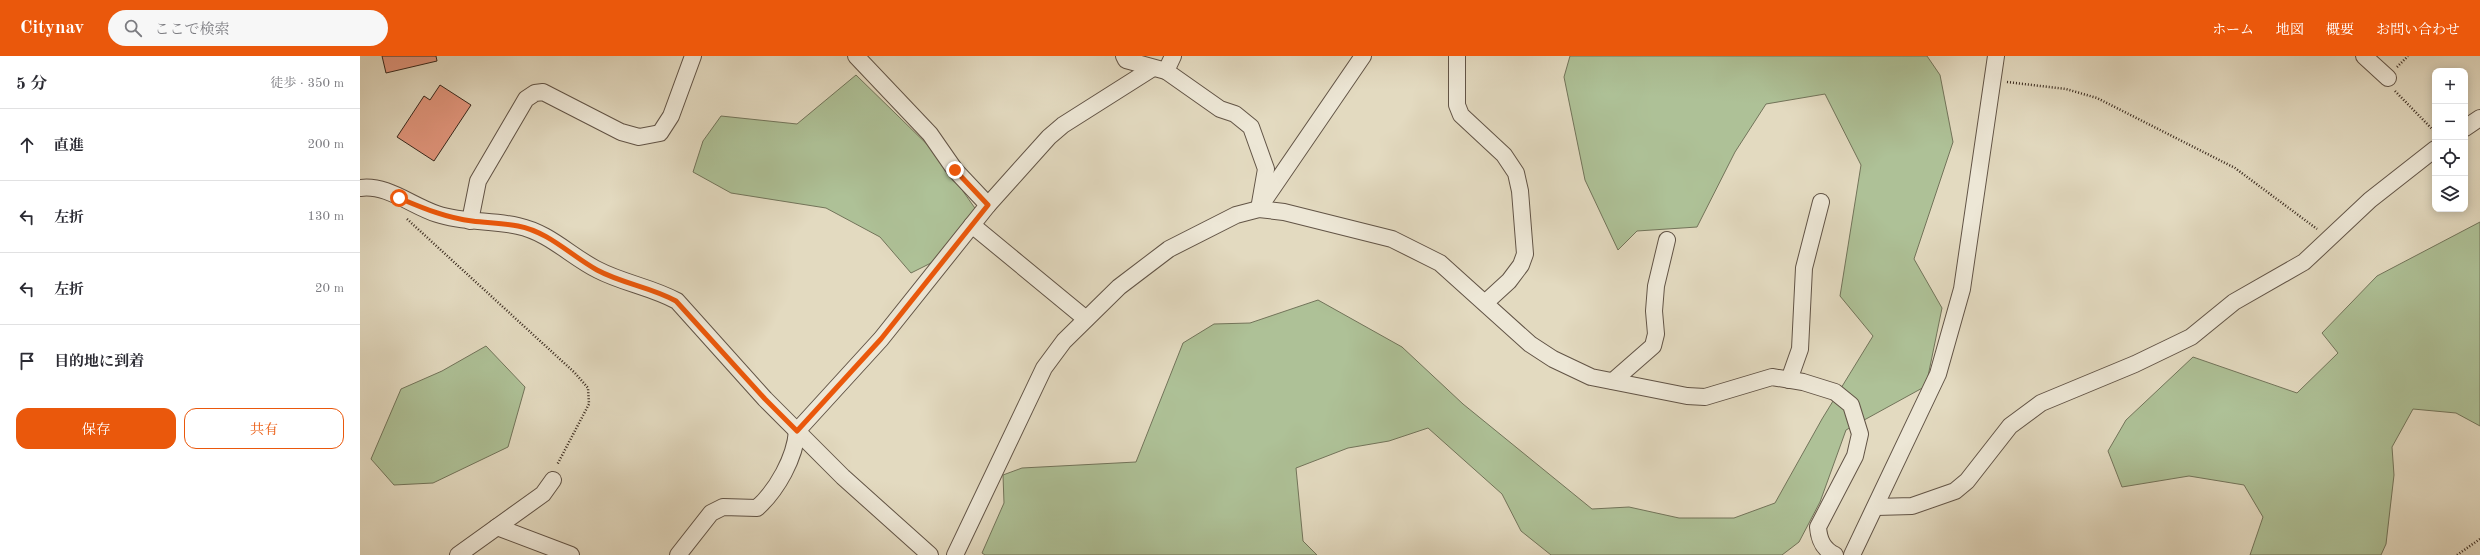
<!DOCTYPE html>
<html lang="ja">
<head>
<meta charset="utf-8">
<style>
	:root { --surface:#fff; --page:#f7f7f7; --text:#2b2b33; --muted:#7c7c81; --line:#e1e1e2; --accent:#ea580c }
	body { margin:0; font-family:"Old Standard TT","Noto Serif JP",serif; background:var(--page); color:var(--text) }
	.controls { position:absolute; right:12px; top:12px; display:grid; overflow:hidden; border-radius:8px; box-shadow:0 2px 10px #0003 }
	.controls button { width:36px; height:36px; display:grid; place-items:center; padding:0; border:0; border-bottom:1px solid var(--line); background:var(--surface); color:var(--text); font:20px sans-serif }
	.stop { position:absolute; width:12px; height:12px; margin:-9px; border:3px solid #ea580c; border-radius:50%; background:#fff }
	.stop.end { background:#ea580c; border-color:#fff; box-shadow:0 1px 4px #0008 }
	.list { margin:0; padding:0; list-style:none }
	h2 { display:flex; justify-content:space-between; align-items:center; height:52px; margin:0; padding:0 16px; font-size:17px }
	h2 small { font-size:13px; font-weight:400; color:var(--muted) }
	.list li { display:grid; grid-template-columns:26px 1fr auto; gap:12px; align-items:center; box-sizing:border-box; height:72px; padding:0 16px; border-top:1px solid var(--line) }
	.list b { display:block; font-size:15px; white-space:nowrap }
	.list em { font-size:13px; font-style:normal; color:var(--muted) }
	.actions { display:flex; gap:8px; padding:12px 16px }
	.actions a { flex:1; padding:9px 0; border:1px solid var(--accent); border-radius:12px; text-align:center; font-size:14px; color:var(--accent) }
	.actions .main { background:var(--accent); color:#fff }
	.icon { flex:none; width:22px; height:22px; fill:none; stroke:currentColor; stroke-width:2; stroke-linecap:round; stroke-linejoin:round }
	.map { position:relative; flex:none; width:2120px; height:499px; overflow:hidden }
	header { display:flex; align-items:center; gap:24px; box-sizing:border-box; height:56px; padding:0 20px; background:var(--accent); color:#fff }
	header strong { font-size:19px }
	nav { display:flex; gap:22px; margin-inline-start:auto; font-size:14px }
	.search { width:280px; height:36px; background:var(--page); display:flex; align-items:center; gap:10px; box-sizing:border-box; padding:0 14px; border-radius:22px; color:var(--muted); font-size:15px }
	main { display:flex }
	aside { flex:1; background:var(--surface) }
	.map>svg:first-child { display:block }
	.green { fill:#aec197; stroke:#72745a }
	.building { fill:#e3977e; stroke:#37281d }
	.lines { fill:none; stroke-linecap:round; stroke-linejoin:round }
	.minor-casing { stroke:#625446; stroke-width:18 }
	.path { stroke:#37281d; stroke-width:2.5; stroke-dasharray:1 2; stroke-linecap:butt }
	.minor { stroke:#ede7d6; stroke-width:16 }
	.route { stroke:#ea580c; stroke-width:5 }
</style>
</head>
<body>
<header>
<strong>Citynav</strong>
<div class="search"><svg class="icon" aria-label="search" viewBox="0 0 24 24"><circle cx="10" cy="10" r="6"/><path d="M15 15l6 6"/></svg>ここで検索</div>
<nav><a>ホーム</a><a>地図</a><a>概要</a><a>お問い合わせ</a></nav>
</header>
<main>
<aside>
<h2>5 分<small>徒歩 · 350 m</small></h2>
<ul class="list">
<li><svg class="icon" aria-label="ahead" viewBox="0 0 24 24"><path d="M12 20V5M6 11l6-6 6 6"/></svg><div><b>直進</b></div><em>200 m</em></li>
<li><svg class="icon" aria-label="left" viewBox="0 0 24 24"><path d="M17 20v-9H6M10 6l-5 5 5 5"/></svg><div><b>左折</b></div><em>130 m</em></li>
<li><svg class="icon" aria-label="left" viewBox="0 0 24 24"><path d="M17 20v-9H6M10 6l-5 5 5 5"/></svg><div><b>左折</b></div><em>20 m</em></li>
<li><svg class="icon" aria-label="arrive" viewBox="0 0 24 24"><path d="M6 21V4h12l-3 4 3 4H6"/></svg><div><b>目的地に到着</b></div></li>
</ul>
<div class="actions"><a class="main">保存</a><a>共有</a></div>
</aside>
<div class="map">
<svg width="2120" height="499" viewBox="0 0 2120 499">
	<rect width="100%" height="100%" fill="#e3dac0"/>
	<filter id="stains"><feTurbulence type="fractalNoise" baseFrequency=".005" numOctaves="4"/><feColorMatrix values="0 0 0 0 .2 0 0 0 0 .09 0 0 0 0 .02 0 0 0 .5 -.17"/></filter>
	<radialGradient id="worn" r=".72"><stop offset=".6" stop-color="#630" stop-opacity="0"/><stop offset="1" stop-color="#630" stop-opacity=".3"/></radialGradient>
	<g class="green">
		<polygon points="1210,0 1567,0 1580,19 1593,86 1554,203 1582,252 1566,330 1486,374 1460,446 1439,486 1422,499 1191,499 1161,475 1142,438 1068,372 1029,385 988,392 936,412 943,485 957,499 625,499 622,497 644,447 643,419 662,412 776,406 823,287 854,268 890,267 958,244 1042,291 1103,348 1232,453 1269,451 1319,462 1374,462 1415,447 1462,363 1513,280 1480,240 1501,109 1465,38 1406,48 1375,96 1337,171 1277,175 1258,194 1225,124 1204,21"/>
		<polygon points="496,19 577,98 619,158 583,201 551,217 520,181 466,152 371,137 333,116 343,85 361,60 437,68"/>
		<polygon points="2120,166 2120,370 2096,357 2053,353 2032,391 2034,419 2026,488 2021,499 1890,499 1903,461 1884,429 1829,420 1762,431 1748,395 1766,364 1833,301 1937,337 1978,297 1962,277 2017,220"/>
		<polygon points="126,290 165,331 148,391 73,427 34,429 11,403 41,333 82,315"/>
	</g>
	<g class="building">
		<polygon points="22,0 76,0 77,5 26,17"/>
		<polygon points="80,29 111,49 74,105 37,81 64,40 70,44"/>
	</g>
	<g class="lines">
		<g class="minor-casing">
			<g id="minor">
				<polyline points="496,0 570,78 595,114 628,149"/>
				<polyline points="764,0 766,4 806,15 860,53 875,58 891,71 906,113 899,153"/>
				<polyline points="1097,0 1097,49 1101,59 1144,99 1156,117 1160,135 1165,198 1161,209 1149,225 1125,247"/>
				<polyline points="2004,0 2028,22"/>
				<polyline points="806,15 813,0"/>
				<polyline points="2105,72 2120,62"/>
				<path d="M0,132c27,-4 52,18 77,26 27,9 55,6 81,12 32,7 52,30 80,44 25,13 53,17 79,31l88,98 78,78 87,78"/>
				<polyline points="903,146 1003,0"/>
				<polyline points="110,165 118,125 166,43 175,37 183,36 261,76 279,81 300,77 311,60 333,0"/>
				<polyline points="612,169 726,263"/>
				<polyline points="1429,324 1440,293 1444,212 1461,146"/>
				<polyline points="1253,325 1293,290 1296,278 1294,255 1296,230 1307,184"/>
				<polyline points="1516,451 1552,450 1595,435 1607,425 1650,370 1681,347 1775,308 1831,281 1874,246 1944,206 2010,144 2075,93"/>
				<polyline points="137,471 211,499"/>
				<polyline points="98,499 183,438 193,424"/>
				<path d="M318,499l33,-42 12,-6 34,1c20,-18 38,-50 40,-77l84,-92 107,-134 61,-68 14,-12 90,-57"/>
				<path d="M595,499l89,-187 20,-27 55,-54 50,-38 67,-34 23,-6 25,3 108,27 48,24 90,81 23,15 38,18 96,19 18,1 67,-20 31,5 32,10 16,13 9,29 -5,22 -37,71c1,13 5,22 17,28"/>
				<polyline points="1492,499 1578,318 1602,233 1636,0"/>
			</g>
		</g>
		<g class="path">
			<polyline points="2037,11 2048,0"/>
			<polyline points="1647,26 1706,33 1737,42 1875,112 1957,173"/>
			<polyline points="2035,35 2075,76"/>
			<polyline points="47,163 215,317 228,332 229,348 197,409"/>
			<polyline points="2097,499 2120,483"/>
		</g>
		<use href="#minor" class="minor"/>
	</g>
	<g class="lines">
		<path class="route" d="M39,142c24,10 47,20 73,23 15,2 31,2 46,5 31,6 52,29 79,44 26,14 54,17 79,31l89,98 32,32 84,-92 107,-134 -33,-35"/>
	</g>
	<rect width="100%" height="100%" filter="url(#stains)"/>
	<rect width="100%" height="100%" fill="url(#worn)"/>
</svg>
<div class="controls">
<button>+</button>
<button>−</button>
<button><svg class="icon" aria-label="locate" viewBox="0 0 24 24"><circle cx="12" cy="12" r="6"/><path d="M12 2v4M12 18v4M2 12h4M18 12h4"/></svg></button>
<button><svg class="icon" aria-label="layers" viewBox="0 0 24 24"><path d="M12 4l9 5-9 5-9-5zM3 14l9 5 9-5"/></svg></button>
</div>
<div class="stop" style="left:39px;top:142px"></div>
<div class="stop end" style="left:595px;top:114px"></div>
</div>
</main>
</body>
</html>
